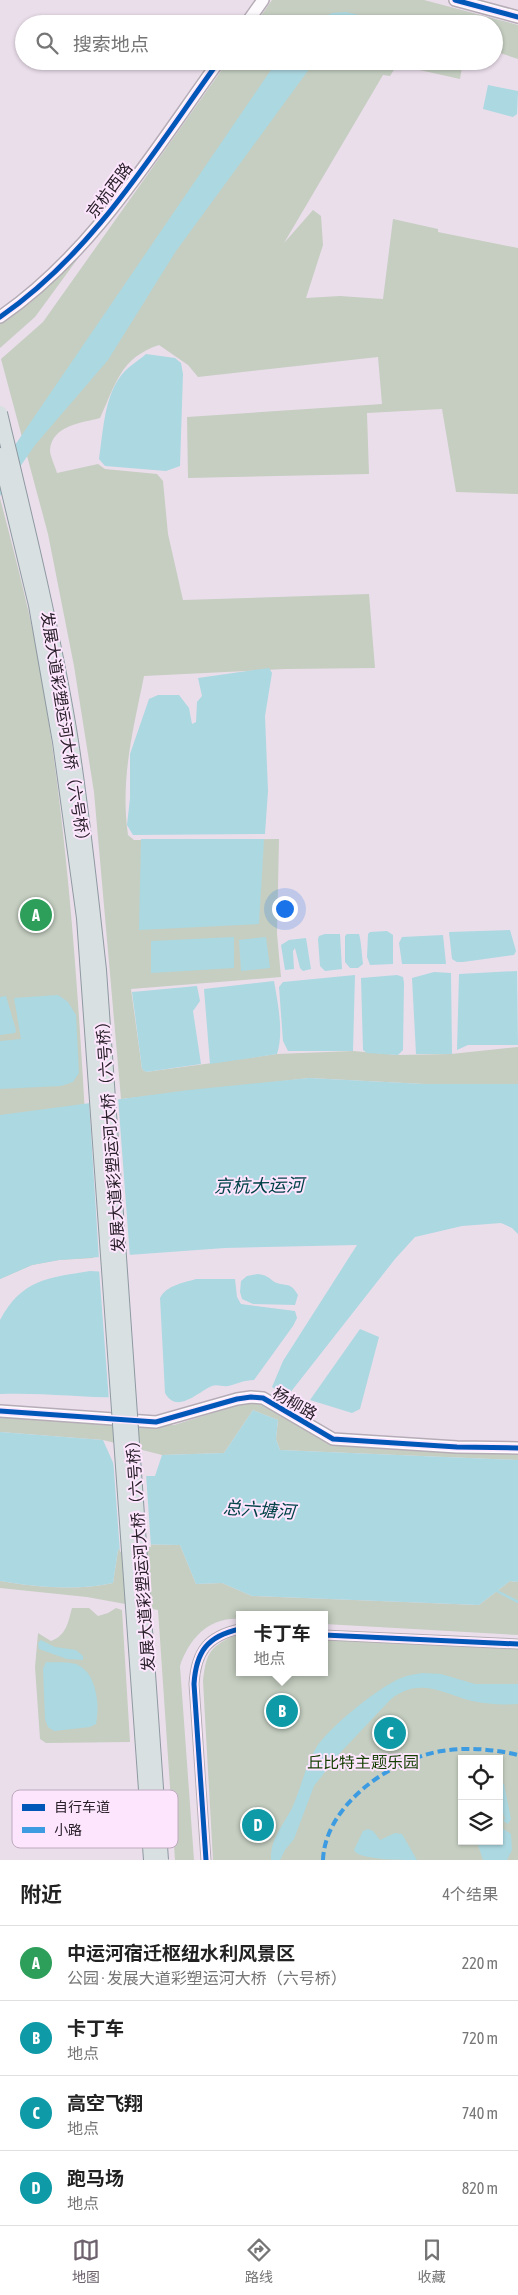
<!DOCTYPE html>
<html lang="zh">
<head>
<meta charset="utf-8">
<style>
	:root { --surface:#fff; --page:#f2f2f2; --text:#222; --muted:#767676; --line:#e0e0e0; --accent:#6d626d }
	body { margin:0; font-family:"Asap Condensed","Noto Sans SC",sans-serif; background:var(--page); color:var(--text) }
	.controls { position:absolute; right:15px; bottom:15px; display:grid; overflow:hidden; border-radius:0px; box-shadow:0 1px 4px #0004 }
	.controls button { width:45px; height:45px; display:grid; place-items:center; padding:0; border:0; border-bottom:1px solid var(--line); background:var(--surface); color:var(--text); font:25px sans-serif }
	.you { position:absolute; left:284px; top:908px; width:18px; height:18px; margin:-12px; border:4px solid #fff; border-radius:50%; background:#1a73e8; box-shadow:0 0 0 8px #1a73e833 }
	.badge { display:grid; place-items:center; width:32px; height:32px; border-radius:50%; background:var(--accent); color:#fff; font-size:16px; font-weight:700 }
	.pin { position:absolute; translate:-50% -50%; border:2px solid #fff; box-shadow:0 1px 5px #0006 }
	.popup { position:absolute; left:236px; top:1611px; width:92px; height:65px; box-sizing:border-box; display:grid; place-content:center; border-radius:0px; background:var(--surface); filter:drop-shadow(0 1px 4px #0005); font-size:16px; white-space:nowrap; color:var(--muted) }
	.popup b { font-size:19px; color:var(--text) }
	.popup::after { content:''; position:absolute; left:50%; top:100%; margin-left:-10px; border:10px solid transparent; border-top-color:var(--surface) }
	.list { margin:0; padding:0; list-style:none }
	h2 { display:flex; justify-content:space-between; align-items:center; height:65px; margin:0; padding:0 20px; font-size:21px }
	h2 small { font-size:16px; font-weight:400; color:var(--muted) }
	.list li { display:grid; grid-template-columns:32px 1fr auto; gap:15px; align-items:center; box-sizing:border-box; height:75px; padding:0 20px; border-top:1px solid var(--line) }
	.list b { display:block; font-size:19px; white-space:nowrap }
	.list p { margin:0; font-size:16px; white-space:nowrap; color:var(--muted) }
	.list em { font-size:16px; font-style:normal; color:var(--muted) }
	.icon { flex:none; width:28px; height:28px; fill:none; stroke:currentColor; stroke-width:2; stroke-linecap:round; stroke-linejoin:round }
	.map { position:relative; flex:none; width:518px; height:1860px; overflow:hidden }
	.search { position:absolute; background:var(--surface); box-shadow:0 1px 4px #0004; left:15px; right:15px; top:15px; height:55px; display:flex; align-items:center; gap:12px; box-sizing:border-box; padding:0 18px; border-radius:28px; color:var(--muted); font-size:19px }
	.sheet { height:365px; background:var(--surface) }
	nav { display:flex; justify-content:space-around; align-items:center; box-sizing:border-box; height:70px; border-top:1px solid var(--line); background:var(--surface); font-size:14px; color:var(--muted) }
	nav a { display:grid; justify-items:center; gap:2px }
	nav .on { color:var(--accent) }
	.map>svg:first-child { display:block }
	.green { fill:#c5cec1; fill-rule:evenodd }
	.water { fill:#acd8e1 }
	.pier { fill:#eadeeb }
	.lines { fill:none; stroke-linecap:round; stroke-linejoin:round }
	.stream { stroke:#acd8e1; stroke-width:2.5 }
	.minor-casing { stroke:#b6acb7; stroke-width:11 }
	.tertiary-casing { stroke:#b6acb7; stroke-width:14 }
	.minor { stroke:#fcfafc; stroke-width:9 }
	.tertiary { stroke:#fcfafc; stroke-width:11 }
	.primary-bridge-casing { stroke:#8e99a1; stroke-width:16; stroke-linecap:butt }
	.primary-bridge { stroke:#d8e0e2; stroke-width:14 }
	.quiet { stroke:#3d9be1; stroke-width:4; stroke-dasharray:8 4; stroke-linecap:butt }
	.cycleway-casing { stroke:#fde5fe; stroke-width:8 }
	.cycleway { stroke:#0057b8; stroke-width:5 }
	.labels { text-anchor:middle; stroke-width:4; stroke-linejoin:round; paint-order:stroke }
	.street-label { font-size:16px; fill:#292029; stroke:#fde5fe }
	.park-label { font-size:16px; fill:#153f03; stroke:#fde5fe }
	.water-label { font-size:18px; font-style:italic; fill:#004248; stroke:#fde5fe }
	.key { fill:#fde5fe; stroke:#bdaabe; stroke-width:1 }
	.key-label { font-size:14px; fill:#292029 }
</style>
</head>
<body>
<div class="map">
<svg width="518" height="1860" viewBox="0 0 518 1860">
	<rect width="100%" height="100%" fill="#eadeeb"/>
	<g class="green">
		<polygon points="272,0 424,0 518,25 518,59 494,51 494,24 255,24"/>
		<path d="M228,61h235l-3,18 -63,-14 -7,11 -7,-1 -99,168 29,-33 8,6 2,29 -17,53 34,-2 43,3 10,-80 45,10v3l80,16v246l-62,-2 -14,-83 -75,4 2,61 -181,4 -1,-61 195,-13 -4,-47 -180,20 -10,-12 -29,-20c-39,13 -43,39 -59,73 -18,5 -48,7 -50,32 0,6 5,16 7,23l41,-9 7,5 52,5 6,7 5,53 15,66 186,-6 6,74 -89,1 -142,7c-11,55 -24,103 -16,159l6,5 145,-1 -2,95 4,43 -150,12 11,80 4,3 131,-18 76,-3 45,4 53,-1 67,-7v37h-94l-115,-6 -188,21 -27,-307 -20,-126 -26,-132 -47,-175 42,-37z"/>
		<polygon points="87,246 35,317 0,348 0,323 30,303"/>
		<path d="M0,498c15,58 31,117 41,176 33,193 41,389 52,584l-34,2 -27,5 -32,14z"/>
		<polygon points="251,1401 268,1407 327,1441 518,1449 518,1460 280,1450 276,1439 278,1420 253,1410 224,1453 162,1455 103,1440 0,1432 0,1416 174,1425"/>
		<path d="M129,1544l51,1 16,39 26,-1 30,13 227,9 31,-24 8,1v53l-193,-11 -1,-9h-84l-1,4c-30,-2 -50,20 -59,47l14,194h-19l-17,-250 -71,-13 -87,-9v-7c36,6 77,10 113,2l5,-33z"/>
		<path d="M72,1608h17l9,8 10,-3 8,-5 6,2 8,132 -84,1 -6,-4 -5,-72 3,-34 13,8c16,-6 17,-19 21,-33z"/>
		<path d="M236,1635h3l1,37h84l1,-34 193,10v212h-305l-10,-179c3,-28 7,-35 33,-46zM462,1759h37v82h-37z"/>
	</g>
	<g class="water">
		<polygon points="346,12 367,17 369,24 308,24 332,13"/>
		<polygon points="277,61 315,61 176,251 108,360 35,445 0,496 0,467"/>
		<polygon points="488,85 518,91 517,114 513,117 483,109"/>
		<path d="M146,354l29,4 6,5 2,11 -3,92 -14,5 -61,-5 -6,-7c4,-26 5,-60 21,-82 6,-9 18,-16 26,-23z"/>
		<polygon points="269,668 272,673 265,716 268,791 265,834 133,835 127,825 130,798 130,754 149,699 158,695 179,695 189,708 192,724 196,722 197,702 202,696 198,678"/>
		<polygon points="141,839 264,839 259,924 139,930"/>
		<polygon points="510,930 516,951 514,955 463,962 457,962 452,959 449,932"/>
		<polygon points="387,931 393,935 393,964 370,965 367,957 368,934 370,932"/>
		<polygon points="325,934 340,934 342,969 325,971 320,966 318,939 319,936"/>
		<path d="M347,934h12c2,6 3,22 4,30l-5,4h-8l-5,-6v-26z"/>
		<polygon points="443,935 446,964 402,964 399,943 402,937"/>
		<polygon points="234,937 234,968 151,973 151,941"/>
		<polygon points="266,937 270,968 241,971 239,940"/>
		<polygon points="306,938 311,969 303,971 300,968 295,948 293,951 294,969 285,970 281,945 289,940"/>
		<polygon points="517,971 518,1045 468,1045 457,1050 459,974"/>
		<polygon points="434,972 451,973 452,1054 416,1054 412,978"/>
		<polygon points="355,975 353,1051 288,1051 283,1041 279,987 283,982"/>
		<polygon points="397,975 403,977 404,983 403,1050 398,1055 367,1053 363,1050 361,978"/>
		<path d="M274,981c4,23 10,52 3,73l-67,10 -6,-75z"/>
		<polygon points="197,986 200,1001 193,1011 201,1064 146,1072 142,1069 132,992"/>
		<polygon points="58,995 68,1002 76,1015 79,1073 73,1082 61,1086 0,1089 0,1041 21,1039 14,998"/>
		<polygon points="6,996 16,1030 15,1033 0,1035 0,997"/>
		<polygon points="309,1078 424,1084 518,1084 518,1234 512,1228 501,1223 462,1226 415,1237 395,1259 286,1398 272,1387 283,1361 357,1245 225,1248 59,1260 32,1265 0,1279 0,1115 189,1090"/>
		<path d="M90,1271l36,2 10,124c-45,2 -90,-5 -136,-3v-74c22,-41 48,-42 90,-49z"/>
		<path d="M258,1274c8,1 10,3 15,7 11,7 17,-1 25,14l-3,10 -42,-1 -11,-5 -2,-7 1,-11 6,-5z"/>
		<path d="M196,1279h39l2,18 4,7 54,7 2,7 -4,8 -39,54c-10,0 -17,4 -26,6 -5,1 -11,-2 -16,0 -13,5 -35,29 -47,7l-5,-95c7,-13 23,-15 36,-19z"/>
		<polygon points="360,1329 379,1337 360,1409 352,1413 310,1400"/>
		<path d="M253,1410l25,10 -2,19 4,11 238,10v122l-8,-1 -31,24 -227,-9 -30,-13 -26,1 -16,-39 -51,-1 -11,6 -5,33c-36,8 -77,4 -113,-2v-149l103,8 16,36h36l7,-21 62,-2z"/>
		<polygon points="41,1640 55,1647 76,1650 83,1656 83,1660 67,1659 39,1649 38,1643"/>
		<path d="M46,1662c9,1 23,-1 32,3 19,9 22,41 18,59l-6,3 -36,4 -6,-4 -3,-8 -2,-50z"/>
		<path d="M423,1673l18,1 34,10h43v20c-15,1 -32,0 -46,-3 -31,-8 -52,-24 -81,-2l-52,55 -25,32 -20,53 -9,11 -5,10h-9c-1,-21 12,-34 21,-52 9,-19 13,-42 24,-60 13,-21 63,-61 85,-70 7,-3 15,-4 22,-5z"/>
		<polygon points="499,1781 504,1784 511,1819 508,1824 503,1821 505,1818 502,1811 499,1811"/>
		<polygon points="499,1826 511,1834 512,1850 507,1860 483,1860 478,1845 468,1841 499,1841"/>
		<path d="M368,1829l5,2 7,9 15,-7 7,1 15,26c-14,0 -60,0 -63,-10l9,-19z"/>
	</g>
	<g class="pier">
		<polygon points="118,1097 130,1258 99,1260 89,1101"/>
		<polygon points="99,1269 126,1270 131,1277 139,1396 137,1399 109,1401"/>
		<polygon points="113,1458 120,1474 146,1474 151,1547 129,1547 120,1552"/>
	</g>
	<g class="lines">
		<polyline class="stream" points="497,1591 518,1602"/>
		<g class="minor-casing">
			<g id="minor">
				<polyline points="324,1635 518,1644"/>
				<path d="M206,1860l-12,-176c2,-32 13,-48 46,-55"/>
			</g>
		</g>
		<g class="tertiary-casing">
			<g id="tertiary">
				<polyline points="455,0 518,17"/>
				<polyline points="246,24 263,0"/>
				<path d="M0,317c93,-64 153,-165 219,-256"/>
				<polyline points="0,1411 156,1422 237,1399 251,1397 263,1398 333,1439 457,1447 518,1448"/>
			</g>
		</g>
		<use href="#minor" class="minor"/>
		<use href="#tertiary" class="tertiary"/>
		<g class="primary-bridge-casing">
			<g id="primary-bridge">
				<path d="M0,413c25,105 51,209 69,316 13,80 21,160 30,241l62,890"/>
				<polyline points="0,455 36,605 47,668 60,742 84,918 151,1860"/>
			</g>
		</g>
		<use href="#primary-bridge" class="primary-bridge"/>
		<path class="quiet" d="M323,1860c2,-55 68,-101 119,-109 25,-4 51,-2 76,4"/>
		<g class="cycleway-casing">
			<g id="cycleway">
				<polyline points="455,0 518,17"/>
				<path d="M0,317c93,-64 153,-165 219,-256"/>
				<polyline points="0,1411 156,1422 237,1399 251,1397 263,1398 333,1439 457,1447 518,1448"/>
				<polyline points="324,1635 518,1644"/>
				<path d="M206,1860l-12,-176c2,-32 13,-48 46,-55"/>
			</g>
		</g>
		<use href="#cycleway" class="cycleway"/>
	</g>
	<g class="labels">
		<g class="street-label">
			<text transform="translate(109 190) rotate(-53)" y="6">京杭西路</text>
			<text transform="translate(66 730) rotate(81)" y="6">发展大道彩塑运河大桥（六号桥）</text>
			<text transform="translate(110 1133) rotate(-94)" y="6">发展大道彩塑运河大桥（六号桥）</text>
			<text transform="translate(295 1403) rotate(30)" y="6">杨柳路</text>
			<text transform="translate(140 1552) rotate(-94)" y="6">发展大道彩塑运河大桥（六号桥）</text>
		</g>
		<g class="park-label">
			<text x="363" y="1768">丘比特主题乐园</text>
		</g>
		<g class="water-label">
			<text transform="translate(259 1186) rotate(-1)" y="6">京杭大运河</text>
			<text transform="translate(259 1510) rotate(4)" y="6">总六塘河</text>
		</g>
	</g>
	<rect x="12" y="1790" width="166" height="58" rx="8" class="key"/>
	<rect x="22" y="1804" width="23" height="7" fill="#0057b8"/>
	<rect x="22" y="1827" width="23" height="6" fill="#3d9be1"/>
	<g class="key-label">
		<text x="54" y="1812">自行车道</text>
		<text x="54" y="1835">小路</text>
	</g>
</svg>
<div class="controls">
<button><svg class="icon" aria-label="locate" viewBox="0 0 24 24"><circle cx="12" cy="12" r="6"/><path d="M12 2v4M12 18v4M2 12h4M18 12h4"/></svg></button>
<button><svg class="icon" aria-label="layers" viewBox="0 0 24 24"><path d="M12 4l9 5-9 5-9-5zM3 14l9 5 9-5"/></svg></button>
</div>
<div class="you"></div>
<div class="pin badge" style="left:36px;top:915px;background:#2e9e5b">A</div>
<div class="pin badge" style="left:282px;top:1711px;background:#0f9aa8">B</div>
<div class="popup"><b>卡丁车</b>地点</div>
<div class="pin badge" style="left:390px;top:1733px;background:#0f9aa8">C</div>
<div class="pin badge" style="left:258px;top:1825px;background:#0f9aa8">D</div>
<div class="search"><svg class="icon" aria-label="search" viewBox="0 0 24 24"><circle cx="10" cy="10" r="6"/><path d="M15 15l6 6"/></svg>搜索地点</div>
</div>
<section class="sheet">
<h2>附近<small>4个结果</small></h2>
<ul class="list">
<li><span class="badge" style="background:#2e9e5b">A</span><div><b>中运河宿迁枢纽水利风景区</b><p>公园 · 发展大道彩塑运河大桥（六号桥）</p></div><em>220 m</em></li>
<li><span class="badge" style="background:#0f9aa8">B</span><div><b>卡丁车</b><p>地点</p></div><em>720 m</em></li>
<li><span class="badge" style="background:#0f9aa8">C</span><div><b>高空飞翔</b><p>地点</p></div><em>740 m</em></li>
<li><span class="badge" style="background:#0f9aa8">D</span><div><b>跑马场</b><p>地点</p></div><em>820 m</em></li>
</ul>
</section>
<nav>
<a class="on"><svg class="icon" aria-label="map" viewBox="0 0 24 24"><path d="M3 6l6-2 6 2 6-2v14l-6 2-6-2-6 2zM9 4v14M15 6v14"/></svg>地图</a>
<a><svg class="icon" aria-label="directions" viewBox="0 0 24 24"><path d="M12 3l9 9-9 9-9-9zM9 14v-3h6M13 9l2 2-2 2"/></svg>路线</a>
<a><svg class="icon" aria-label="saved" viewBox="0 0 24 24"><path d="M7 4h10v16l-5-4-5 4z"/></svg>收藏</a>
</nav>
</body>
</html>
